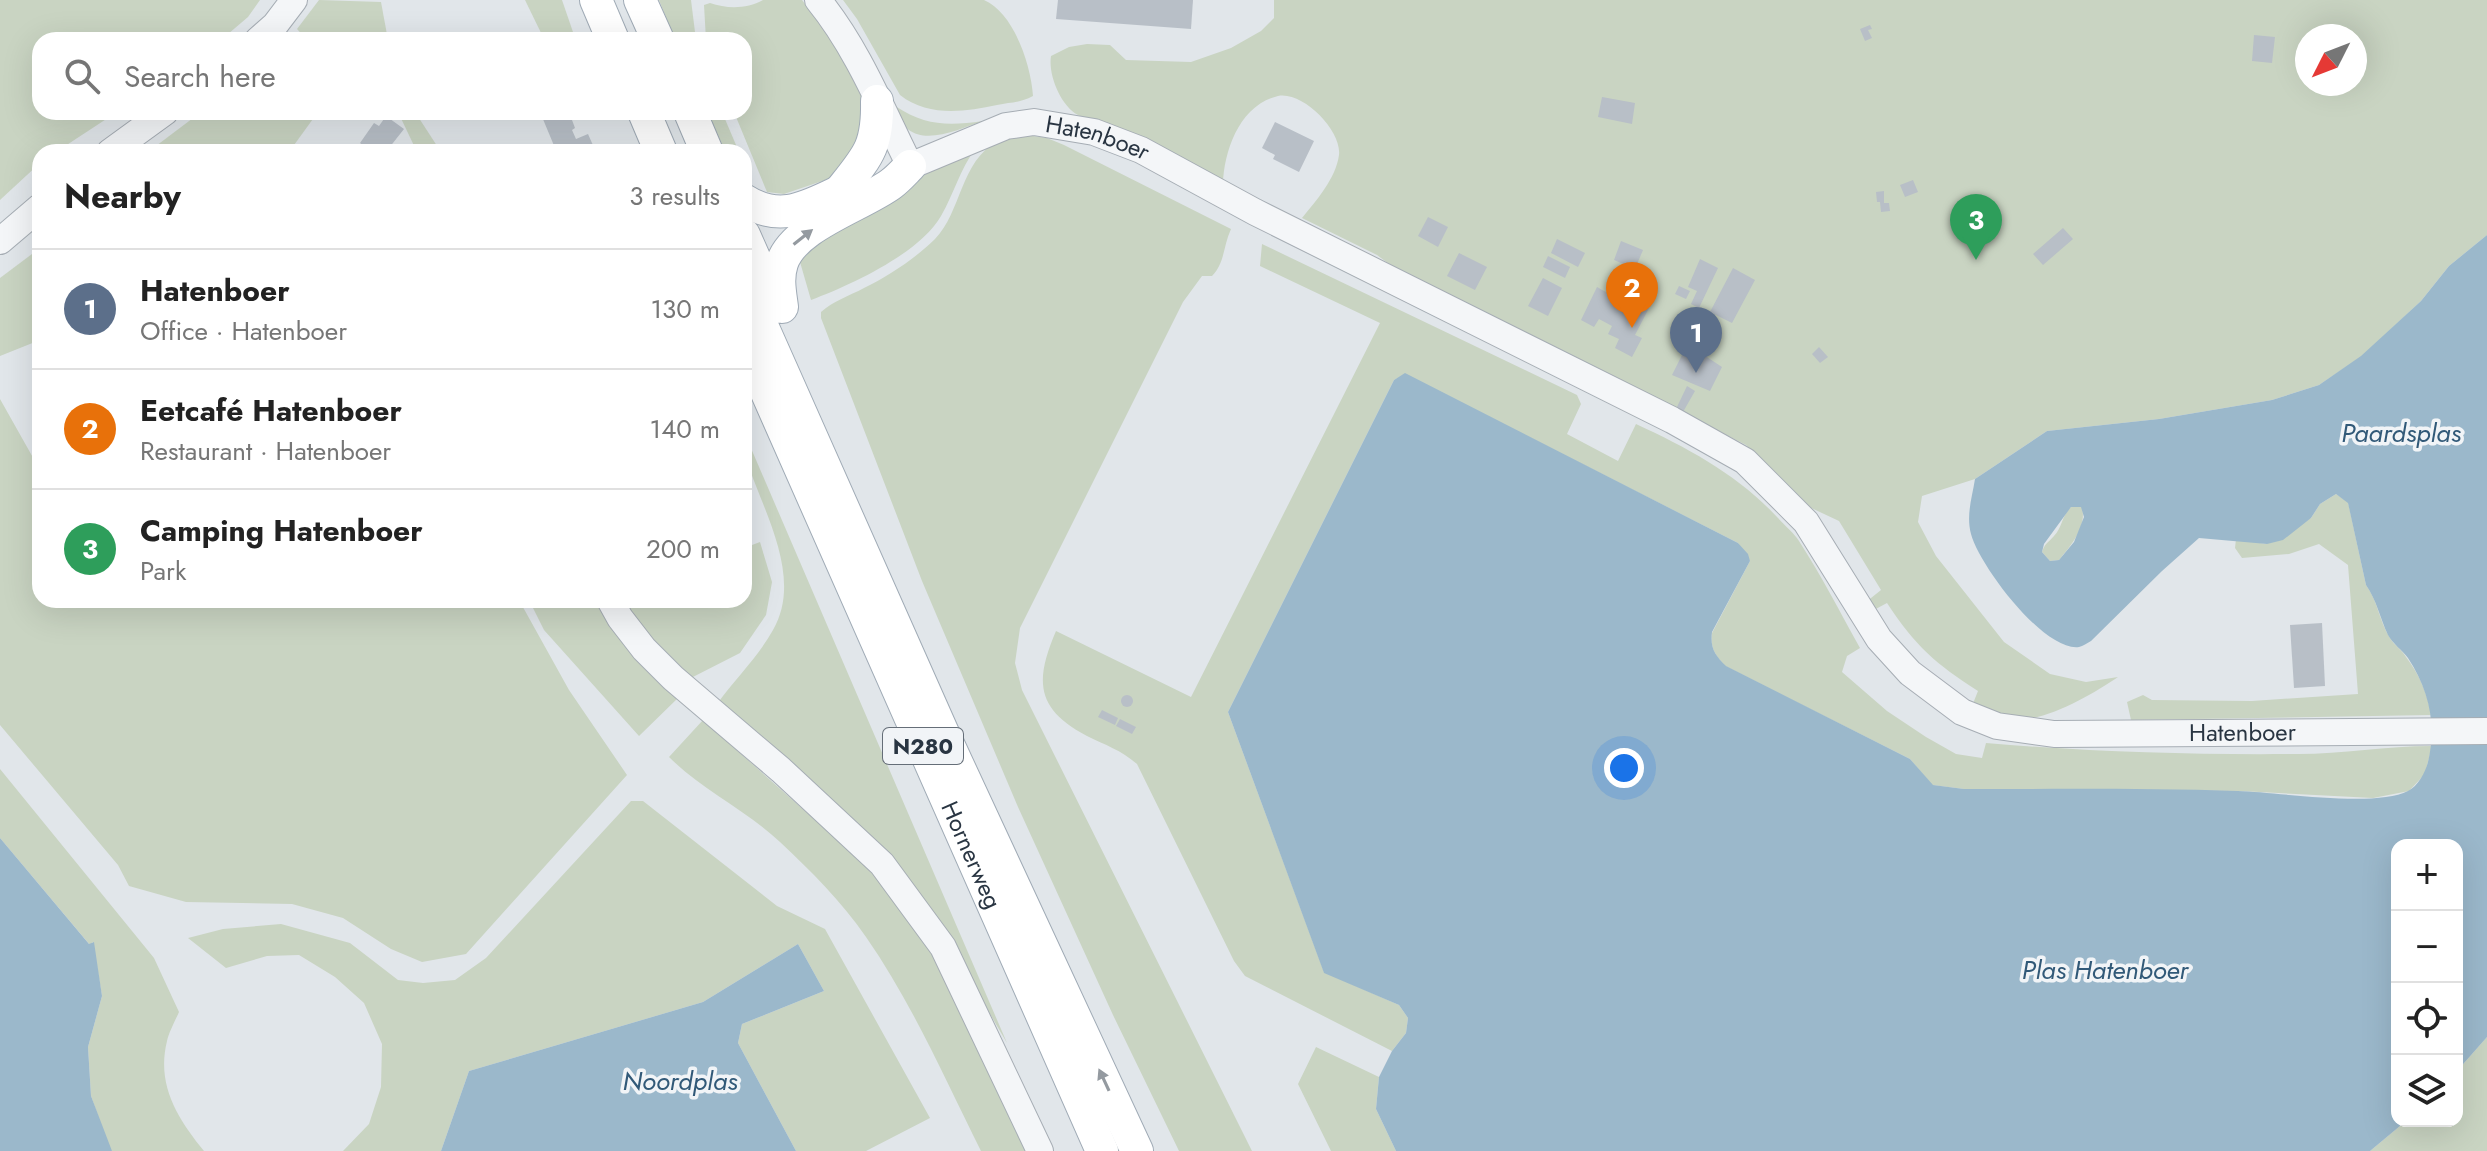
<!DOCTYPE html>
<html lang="en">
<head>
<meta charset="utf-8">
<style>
	:root { --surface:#fff; --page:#f6f6f6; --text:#222; --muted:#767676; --line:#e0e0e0; --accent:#b45309 }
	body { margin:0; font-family:Jost,sans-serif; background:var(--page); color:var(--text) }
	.controls { position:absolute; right:24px; bottom:24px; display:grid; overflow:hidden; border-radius:16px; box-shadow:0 8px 32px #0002 }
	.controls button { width:72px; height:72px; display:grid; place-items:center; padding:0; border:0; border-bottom:2px solid var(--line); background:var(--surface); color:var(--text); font:40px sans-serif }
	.compass { position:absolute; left:2295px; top:24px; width:72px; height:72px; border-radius:50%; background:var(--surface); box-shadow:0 8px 32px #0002; rotate:228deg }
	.you { position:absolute; left:1624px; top:768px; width:28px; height:28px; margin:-20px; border:6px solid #fff; border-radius:50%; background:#1a73e8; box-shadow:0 0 0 12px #1a73e833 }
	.badge { display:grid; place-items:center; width:52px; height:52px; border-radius:50%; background:var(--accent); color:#fff; font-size:26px; font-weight:700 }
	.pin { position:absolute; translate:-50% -66px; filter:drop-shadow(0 2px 4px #0008) }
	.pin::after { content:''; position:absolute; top:42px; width:28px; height:24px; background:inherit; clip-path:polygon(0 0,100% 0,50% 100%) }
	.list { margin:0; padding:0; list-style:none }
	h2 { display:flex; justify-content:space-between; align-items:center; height:104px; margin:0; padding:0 32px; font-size:34px }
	h2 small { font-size:26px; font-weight:400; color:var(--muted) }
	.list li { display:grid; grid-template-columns:52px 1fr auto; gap:24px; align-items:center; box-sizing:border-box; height:120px; padding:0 32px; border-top:2px solid var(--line) }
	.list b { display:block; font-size:30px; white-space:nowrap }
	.list p { margin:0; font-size:26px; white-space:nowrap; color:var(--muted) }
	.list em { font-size:26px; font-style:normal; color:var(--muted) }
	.icon { flex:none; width:44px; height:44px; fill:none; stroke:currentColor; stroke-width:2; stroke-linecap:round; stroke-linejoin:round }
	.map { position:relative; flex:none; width:2487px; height:1151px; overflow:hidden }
	.search { position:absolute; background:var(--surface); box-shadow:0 8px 32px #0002; left:32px; top:32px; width:720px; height:88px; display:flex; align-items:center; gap:20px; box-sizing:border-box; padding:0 28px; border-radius:24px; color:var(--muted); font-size:30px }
	.panel { position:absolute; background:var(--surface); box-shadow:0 8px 32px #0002; left:32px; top:144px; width:720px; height:464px; border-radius:24px }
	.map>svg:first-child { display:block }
	.green { fill:#c9d4c2; fill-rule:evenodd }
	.water { fill:#9bb8cb; fill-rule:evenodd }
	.building { fill:#b8bfc7 }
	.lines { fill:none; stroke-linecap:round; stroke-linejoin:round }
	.minor-casing { stroke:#a6adb4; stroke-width:28 }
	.major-casing { stroke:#a0abb6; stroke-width:34 }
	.minor { stroke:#f4f6f8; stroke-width:26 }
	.major { stroke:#fff; stroke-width:32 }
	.oneway { fill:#949aa0 }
	.labels { text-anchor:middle; stroke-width:7; stroke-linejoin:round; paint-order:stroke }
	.shield { fill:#f1f4f7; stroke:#656e78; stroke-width:2 }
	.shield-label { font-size:22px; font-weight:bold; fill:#293542 }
	.street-label { font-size:24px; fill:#293542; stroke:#f1f4f7 }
	.water-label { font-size:26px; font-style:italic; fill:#315978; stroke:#f1f4f7 }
</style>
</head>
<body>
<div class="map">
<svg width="2487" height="1151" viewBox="0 0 2487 1151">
	<rect width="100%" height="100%" fill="#e1e6ea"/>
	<g class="green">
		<polygon points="0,0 260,0 248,17 221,40 40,40 40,112 117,112 56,152 40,152 40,163 0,200"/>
		<polygon points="319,0 381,2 388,40 307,40 297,29"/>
		<polygon points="525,0 562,0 574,35 543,37"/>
		<polygon points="659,0 691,0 696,40 675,40"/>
		<path d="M763,0h39l35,45 27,50 5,34 -32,47 -53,18 -17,-2 -33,-80h10v-72h-38l-2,-35 6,-2c17,6 37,6 53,-3z"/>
		<path d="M843,0h141c30,13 47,65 49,96 -13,7 -22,6 -36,9 -33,7 -69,12 -97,-10l-43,-76z"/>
		<path d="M1274,0h1213v235l-38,31 -28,35 -60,56 -42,28 -47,15 -113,19 -112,12 -72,48 -53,17 -4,26 18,34 68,86 46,32 36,8 32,-5c-25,17 -74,46 -104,42 -14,-1 -29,-8 -42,-13l6,-15c-42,-27 -63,-45 -91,-88l-15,8 -6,-9 15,-12 -42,-69 -32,-15 -61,-61 -357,-181 -12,-9 -75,-37c14,-17 34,-40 37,-63 3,-24 -36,-64 -61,-59 -38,9 -54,54 -55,88 -36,-20 -72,-42 -110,-58 -11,-5 -25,-5 -35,-11 -18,-10 -30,-41 -27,-59l18,-9 18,-3 23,1 16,15 65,2 40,-14 30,-17 13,-13zM2307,36h48v48h-48z"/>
		<path d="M895,106c31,20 53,20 88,15 -30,10 -76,34 -88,-15z"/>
		<polygon points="201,112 318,112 289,152 148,152"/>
		<polygon points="398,112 415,112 441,152 417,152"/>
		<polygon points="705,112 722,112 739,152 724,152"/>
		<path d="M1033,136l14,2 17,7 167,84c-8,17 -6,34 -19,47h-10l-19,26 -163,326 -5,35 7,27 230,461h-73l-66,-136 -95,-208 -96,-226 -101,-263v-6c12,-11 28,-16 43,-24 23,-11 52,-30 71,-49 26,-26 26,-79 62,-97 10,-5 24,-5 36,-6z"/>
		<path d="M975,149c-15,21 -21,44 -34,67 -21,37 -90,69 -130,84l-11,-38 8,-16 74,-49z"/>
		<path d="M1262,244l315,151 4,9 -14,30 51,27 18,-37c54,25 102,51 142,94 7,8 16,15 21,23 22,34 41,71 61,107l-13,8 -5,16 45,39 39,26 30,17 26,4 4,-15c104,9 208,12 312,11 44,0 89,-8 134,-8l-7,28 -16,17 -36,7 -133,-7 -276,-2 -32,-4 -22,-26 -185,-93c-10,-11 -15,-18 -13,-33l38,-72 -12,-18 -333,-169 -11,6 -166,332 96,260 75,33 9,13 -2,15 -14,18 -147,-75 -11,-15 -97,-197c-16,-14 -32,-19 -50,-28 -52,-27 -52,-56 -31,-105l135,66 189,-374 -120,-57z"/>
		<polygon points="40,248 40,340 0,356 0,278"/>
		<polygon points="0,399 40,470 40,600 519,600 569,690 627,775 466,954 422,962 391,949 343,918 292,904 186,902 129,886 118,865 0,725"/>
		<path d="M744,432l263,611 -44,-75 -246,-264c18,-25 41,-47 56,-74 29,-50 -6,-112 -23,-160l-6,2z"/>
		<path d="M2336,494l12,8 18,83c12,16 13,36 24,53 4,7 12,12 16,19 13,17 22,37 25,58l-300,5 -4,-18 16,-7 9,5 100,1 106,-7 -10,-129 -29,-21 -30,10 -47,4 -7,-10 1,-9 30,5 45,-26 9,-14z"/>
		<path d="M2071,507h11c5,20 -11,38 -23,53l-9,1 -8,-9c3,-9 6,-9 12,-16 8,-8 8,-21 17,-29z"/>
		<polygon points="760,542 772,582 766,615 740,653 687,680 620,600 744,600 744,548"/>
		<polygon points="529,600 593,600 623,641 679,697 639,736 544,630"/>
		<path d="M703,720l176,157 38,52 26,42 85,180h-47c-36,-72 -69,-148 -115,-214 -24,-35 -55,-66 -86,-95 -34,-32 -78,-52 -111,-85z"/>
		<path d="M0,769l154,189 25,54c-4,9 -10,20 -12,29 -11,44 11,78 37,110h-92l-2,-2 -19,-53 -3,-49 14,-51 -9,-54 -3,3 -90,-107z"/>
		<polygon points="631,801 643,801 777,906 825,929 930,1118 866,1151 796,1151 738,1043 742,1024 824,991 798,944 703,1002 469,1071 441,1151 343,1151 369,1124 381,1087 382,1044 364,1003 335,977 299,955 267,956 226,968 188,938 223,929 281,924 350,943 398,980 423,983 455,980 486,958"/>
		<polygon points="2487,1037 2487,1151 2370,1151 2406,1121 2457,1121 2457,1071"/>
		<polygon points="1316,1047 1379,1077 1376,1109 1396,1151 1331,1151 1298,1084"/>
	</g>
	<g class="water">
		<path d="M2487,235v802l-30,34v-226h-60v276h9l-36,30h-974l-20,-42 3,-32 13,-26 14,-18 2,-15 -9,-13 -75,-32 -96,-261 166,-332 11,-7 333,170 10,11 2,7 -38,71c-2,16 3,23 14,34l184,93 23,26 31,4c92,0 183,-1 274,2 40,1 137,17 170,0 10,-5 17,-18 20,-29 9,-37 1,-72 -20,-104 -6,-8 -15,-14 -20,-23 -8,-17 -11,-34 -22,-50l-18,-82 -12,-9 -16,10 -9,14 -28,22 -16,4 -68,-6 -37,33 -71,70c-4,2 -8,5 -12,6 -35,5 -100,-82 -108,-113 -5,-19 1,-36 4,-55l72,-48 112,-12 113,-19 47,-15 42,-29 60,-55 28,-35zM2071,507h10l3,10 -10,25 -15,18 -9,1 -8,-9 2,-8z"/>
		<polygon points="0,838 89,944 94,942 102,996 88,1047 91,1096 112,1151 0,1151"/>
		<polygon points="798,944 824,991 742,1024 738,1043 796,1151 441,1151 469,1071 703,1002"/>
	</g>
	<g class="building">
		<polygon points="1058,0 1193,0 1191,29 1056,19"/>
		<polygon points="1870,25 1872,29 1868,30 1872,38 1865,41 1860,29"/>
		<polygon points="2254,35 2275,37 2272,63 2252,61"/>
		<polygon points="1602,97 1635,103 1632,124 1598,117"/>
		<polygon points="540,112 569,112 575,128 572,130 576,139 588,134 596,152 546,152 555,148"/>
		<polygon points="386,116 404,129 389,148 394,152 371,152 360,143 374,123 379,126"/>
		<polygon points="1275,122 1314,141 1299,172 1273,159 1275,155 1262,148"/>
		<polygon points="1913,180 1918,192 1905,197 1900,185"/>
		<polygon points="1884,191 1884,203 1889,203 1890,211 1881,212 1880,202 1877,202 1876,192"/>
		<polygon points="1428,217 1448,227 1438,247 1418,236"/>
		<polygon points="2063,228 2073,239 2043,265 2033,254"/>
		<polygon points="1557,239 1585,253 1578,267 1551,253"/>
		<polygon points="1621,241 1643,250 1635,269 1614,260"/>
		<polygon points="1459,253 1487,267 1475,290 1447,276"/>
		<polygon points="1548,256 1570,267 1565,278 1543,267"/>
		<polygon points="1700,259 1718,268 1699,308 1691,304 1697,291 1688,287"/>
		<polygon points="1733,268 1755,280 1732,323 1710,312"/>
		<polygon points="1543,278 1562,288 1548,316 1528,306"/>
		<polygon points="1679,286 1690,291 1686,299 1675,294"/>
		<polygon points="1597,287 1611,295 1613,290 1649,308 1635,335 1642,338 1632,357 1615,348 1619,339 1608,334 1612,326 1599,319 1594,327 1581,320"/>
		<polygon points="1819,347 1828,357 1820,363 1812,354"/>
		<polygon points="1693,348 1722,367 1710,391 1672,375 1683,353 1689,355"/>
		<polygon points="1687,386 1695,391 1683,412 1676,409"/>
		<polygon points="2322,623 2325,686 2294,688 2290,625"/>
		<circle cx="1127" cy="701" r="6"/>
		<polygon points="1102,710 1118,718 1115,725 1098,717"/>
		<polygon points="1120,719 1136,727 1132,734 1116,726"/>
	</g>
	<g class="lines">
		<g class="minor-casing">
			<g id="minor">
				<path id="s1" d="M818,0c40,49 64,110 92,166l96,-40 28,-4 60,10 47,18 114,62 417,208 73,41 61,61 73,117 31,34 52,39 35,14 57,8 433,-3"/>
				<polyline points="258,40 275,25 294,0"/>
				<polyline points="110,152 165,112"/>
				<polyline points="0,241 40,207"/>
				<polyline points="610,600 620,618 644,649 673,678 781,770 882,864 943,947 1040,1151"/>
			</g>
		</g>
		<g class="major-casing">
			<g id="major">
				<polyline points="596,0 613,40"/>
				<polyline points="640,0 658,40"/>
				<polyline points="644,112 661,152"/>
				<polyline points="690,112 707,152"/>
				<path d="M840,191c28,-35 38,-44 37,-90"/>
				<path d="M744,200c41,26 69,2 108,-14"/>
				<polyline points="744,235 776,307"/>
				<polyline points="744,285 942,731 1137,1151"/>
				<path d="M782,307c-2,-15 -5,-29 0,-44 12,-37 79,-57 109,-79 7,-5 13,-12 19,-18"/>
				<path id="s2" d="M744,341l358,810"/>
			</g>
		</g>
		<use href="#minor" class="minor"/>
		<use href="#major" class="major"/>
	</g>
	<defs><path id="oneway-solid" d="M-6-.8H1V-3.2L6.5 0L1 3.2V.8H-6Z" transform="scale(2)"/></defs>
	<g class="oneway">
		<use href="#oneway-solid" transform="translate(803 237) rotate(-38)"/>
		<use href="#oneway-solid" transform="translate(1104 1080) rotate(-115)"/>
	</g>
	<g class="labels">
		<rect class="shield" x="883" y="728" width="80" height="36" rx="6"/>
		<g class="shield-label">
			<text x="923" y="754">N280</text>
		</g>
		<g class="street-label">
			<text dy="8" stroke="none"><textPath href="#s1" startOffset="388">Hatenboer</textPath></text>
			<text dy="8" stroke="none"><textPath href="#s1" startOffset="1732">Hatenboer</textPath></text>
			<text dy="8" stroke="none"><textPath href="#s2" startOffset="562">Hornerweg</textPath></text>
		</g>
		<g class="water-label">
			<text x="2401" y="442">Paardsplas</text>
			<text x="2105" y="979">Plas Hatenboer</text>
			<text x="680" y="1090">Noordplas</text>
		</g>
	</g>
</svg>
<div class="controls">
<button>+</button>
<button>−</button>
<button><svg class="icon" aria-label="locate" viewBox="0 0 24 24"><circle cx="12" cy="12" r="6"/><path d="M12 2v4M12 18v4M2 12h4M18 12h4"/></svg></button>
<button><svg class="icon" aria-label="layers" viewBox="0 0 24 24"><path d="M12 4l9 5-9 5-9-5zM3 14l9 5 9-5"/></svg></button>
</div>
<svg class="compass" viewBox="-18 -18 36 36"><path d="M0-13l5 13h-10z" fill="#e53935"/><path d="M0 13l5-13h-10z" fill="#767676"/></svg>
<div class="you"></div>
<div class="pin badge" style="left:1696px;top:373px;background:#5c6f8a">1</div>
<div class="pin badge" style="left:1632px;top:328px;background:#e8710a">2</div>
<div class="pin badge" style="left:1976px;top:260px;background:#2e9e5b">3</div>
<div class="search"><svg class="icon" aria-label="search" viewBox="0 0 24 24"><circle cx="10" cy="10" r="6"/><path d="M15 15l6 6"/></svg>Search here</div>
<section class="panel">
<h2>Nearby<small>3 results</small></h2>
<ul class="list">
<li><span class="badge" style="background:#5c6f8a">1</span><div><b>Hatenboer</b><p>Office · Hatenboer</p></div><em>130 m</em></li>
<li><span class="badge" style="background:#e8710a">2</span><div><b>Eetcafé Hatenboer</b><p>Restaurant · Hatenboer</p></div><em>140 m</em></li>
<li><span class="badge" style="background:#2e9e5b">3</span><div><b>Camping Hatenboer</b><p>Park</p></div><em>200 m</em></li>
</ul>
</section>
</div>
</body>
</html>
